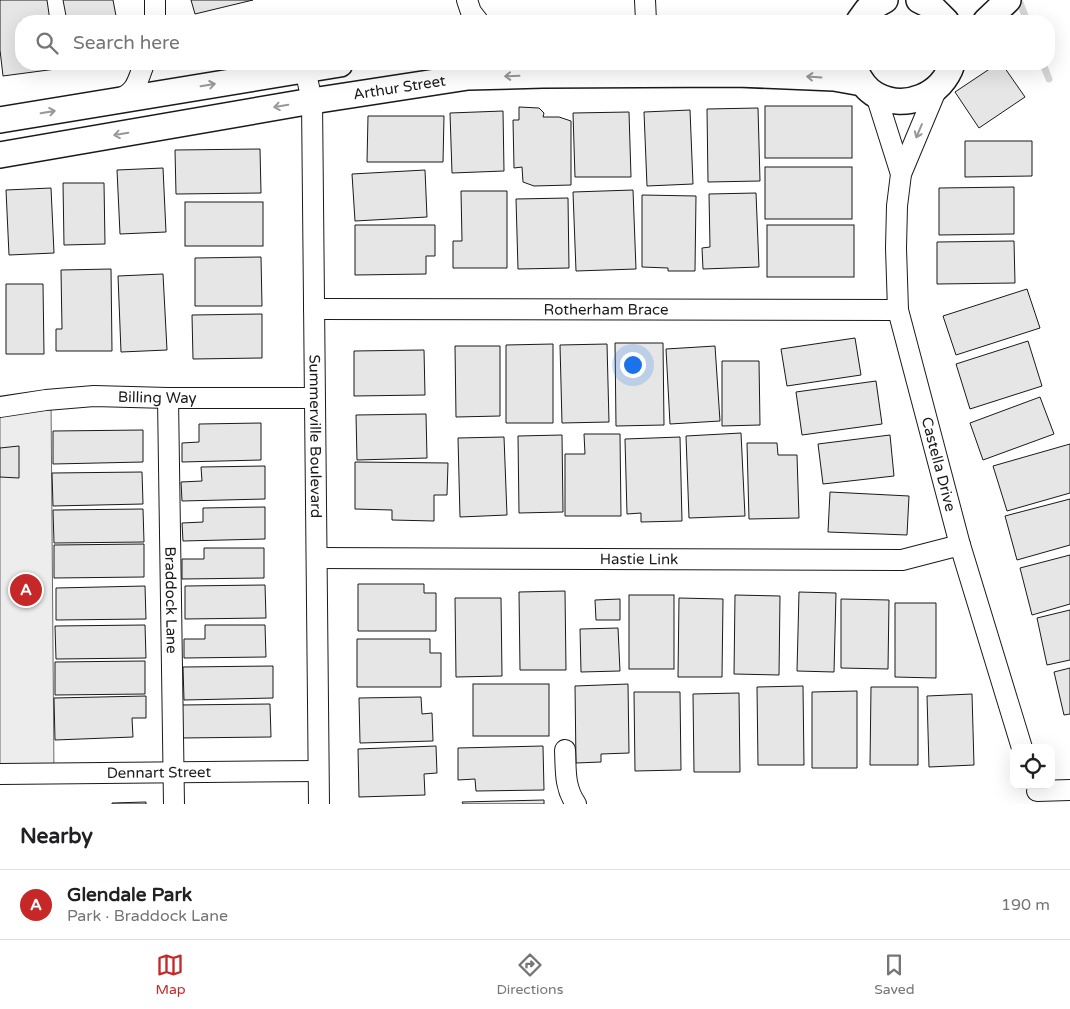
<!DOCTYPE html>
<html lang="en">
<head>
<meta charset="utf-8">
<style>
	:root { --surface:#fff; --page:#f6f6f6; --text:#202124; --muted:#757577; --line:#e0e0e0; --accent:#c62828 }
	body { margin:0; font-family:"Varela Round",sans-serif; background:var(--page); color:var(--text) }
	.controls { position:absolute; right:15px; bottom:15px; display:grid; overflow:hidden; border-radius:10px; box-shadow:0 5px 20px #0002 }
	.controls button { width:45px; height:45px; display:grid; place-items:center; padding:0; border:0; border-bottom:1px solid var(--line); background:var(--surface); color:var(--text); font:25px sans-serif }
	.you { position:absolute; left:632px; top:364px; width:18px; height:18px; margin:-12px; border:4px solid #fff; border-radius:50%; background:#1a73e8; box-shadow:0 0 0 8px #1a73e833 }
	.badge { display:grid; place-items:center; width:32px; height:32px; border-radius:50%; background:var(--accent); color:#fff; font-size:16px; font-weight:700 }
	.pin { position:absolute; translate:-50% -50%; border:2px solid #fff; box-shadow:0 1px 5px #0006 }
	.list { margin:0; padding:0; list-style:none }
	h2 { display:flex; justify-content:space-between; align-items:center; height:65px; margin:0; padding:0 20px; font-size:21px }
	h2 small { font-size:16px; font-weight:400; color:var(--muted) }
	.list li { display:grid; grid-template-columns:32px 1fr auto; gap:15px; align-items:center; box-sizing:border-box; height:70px; padding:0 20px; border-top:1px solid var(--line) }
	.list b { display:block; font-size:19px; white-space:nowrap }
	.list p { margin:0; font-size:16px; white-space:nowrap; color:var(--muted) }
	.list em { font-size:16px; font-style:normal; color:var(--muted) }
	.icon { flex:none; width:28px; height:28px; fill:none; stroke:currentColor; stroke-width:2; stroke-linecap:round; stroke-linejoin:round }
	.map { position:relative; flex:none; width:1070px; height:804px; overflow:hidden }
	.search { position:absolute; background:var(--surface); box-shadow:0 5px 20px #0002; left:15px; right:15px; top:15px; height:55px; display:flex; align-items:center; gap:12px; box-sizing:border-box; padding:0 18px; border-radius:20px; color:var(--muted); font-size:19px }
	.sheet { height:135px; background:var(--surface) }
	nav { display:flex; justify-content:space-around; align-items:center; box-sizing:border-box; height:70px; border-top:1px solid var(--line); background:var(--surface); font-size:14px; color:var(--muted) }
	nav a { display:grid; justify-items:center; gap:2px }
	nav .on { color:var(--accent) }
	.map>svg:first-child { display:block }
	.green { fill:#ededed; stroke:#6a6a6a }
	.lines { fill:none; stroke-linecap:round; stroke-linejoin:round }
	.stream { stroke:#d7d7d7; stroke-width:7 }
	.building { fill:#e6e6e6; stroke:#1a1a1a }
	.minor-casing { stroke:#1a1a1a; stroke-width:22 }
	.tertiary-casing { stroke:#1a1a1a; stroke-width:28 }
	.minor { stroke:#fff; stroke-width:20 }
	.tertiary { stroke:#fff; stroke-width:25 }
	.oneway { stroke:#989898 }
	.labels { text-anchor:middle; stroke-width:4; stroke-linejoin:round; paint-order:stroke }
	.street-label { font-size:15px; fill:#1a1a1a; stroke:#fff }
</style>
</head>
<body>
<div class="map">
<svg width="1070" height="804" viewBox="0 0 1070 804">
	<rect width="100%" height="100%" fill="#fff"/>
	<polygon class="green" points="51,399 54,773 0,774 0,407"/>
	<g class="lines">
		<g class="stream">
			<polyline points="1019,0 1027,21"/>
			<polyline points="1043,64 1049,79"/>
		</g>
	</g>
	<g class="building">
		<polygon points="0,0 47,0 50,21 21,21 21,64 55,64 56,69 3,76 0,50"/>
		<polygon points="63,0 113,0 117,21 67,21"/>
		<polygon points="191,0 253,0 195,14"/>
		<polygon points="997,64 1002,64 1025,97 979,128 955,92"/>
		<rect x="765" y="106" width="87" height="52"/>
		<polygon points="519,107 539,108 544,113 543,117 559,117 571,121 571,185 534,186 523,182 522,167 514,168 513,120 519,120"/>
		<polygon points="758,108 760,181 708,182 707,109"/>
		<polygon points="690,110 693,184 647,186 644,112"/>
		<polygon points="503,111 504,171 452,173 450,113"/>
		<polygon points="629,112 631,177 575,177 573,113"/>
		<polygon points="368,116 444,116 443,162 367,162"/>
		<polygon points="965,141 1032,141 1032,176 965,177"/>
		<polygon points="260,149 261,193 176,194 175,150"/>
		<rect x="765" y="167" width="87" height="52"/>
		<polygon points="163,168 166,232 120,234 117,170"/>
		<polygon points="425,170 427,217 355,221 352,174"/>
		<polygon points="63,183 104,183 105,244 64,245"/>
		<polygon points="1014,187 1014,234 939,235 939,188"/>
		<polygon points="51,188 54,253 9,255 6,190"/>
		<polygon points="633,190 636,269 576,271 573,192"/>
		<polygon points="461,191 507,191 507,268 453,268 453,241 462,241"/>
		<polygon points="756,193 759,267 703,269 702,248 710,247 709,194"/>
		<polygon points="642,195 696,196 695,271 668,271 668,268 642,267"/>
		<polygon points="568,198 569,268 518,269 516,199"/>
		<rect x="185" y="202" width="78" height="44"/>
		<polygon points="355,225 435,225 435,256 426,256 426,274 355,275"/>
		<rect x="767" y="225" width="87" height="52"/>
		<polygon points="1014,241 1015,283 937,284 937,242"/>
		<polygon points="261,257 262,306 195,306 195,258"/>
		<polygon points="111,269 112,351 56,351 56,329 62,329 61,270"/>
		<polygon points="163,274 167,350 121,352 118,276"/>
		<polygon points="6,284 43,284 44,354 6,354"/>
		<polygon points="1027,289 1040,328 956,355 943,316"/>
		<polygon points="262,314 262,358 193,359 192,315"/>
		<polygon points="855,338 861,375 787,386 781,349"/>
		<polygon points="1028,341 1042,386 970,409 956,364"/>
		<polygon points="615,343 663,343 664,425 616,426"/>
		<polygon points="553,344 553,423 506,423 506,345"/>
		<polygon points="607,344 609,422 562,423 560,345"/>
		<polygon points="455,346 500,346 500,416 456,417"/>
		<polygon points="715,346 720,421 670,424 666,349"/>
		<polygon points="424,350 425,395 354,396 354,351"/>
		<polygon points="722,361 759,361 760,425 722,426"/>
		<polygon points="876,381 882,424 802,435 796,392"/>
		<polygon points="1040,397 1054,434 983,460 970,423"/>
		<polygon points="426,414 427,458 357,460 356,415"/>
		<polygon points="261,423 261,460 182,462 182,443 199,442 199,424"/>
		<polygon points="143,430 143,462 53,464 53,431"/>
		<polygon points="741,433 745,516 689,518 686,436"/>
		<polygon points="584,434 620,434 621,516 565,516 565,454 585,454"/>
		<polygon points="562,435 563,512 519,513 518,436"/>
		<polygon points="890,435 894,476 823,484 818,444"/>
		<polygon points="504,437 507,515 460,517 458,438"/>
		<polygon points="680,437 682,521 641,522 641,513 627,514 625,439"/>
		<polygon points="747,443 777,443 778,455 797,455 799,518 749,519"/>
		<polygon points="1070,444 1070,493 1007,511 993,466"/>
		<polygon points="19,446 19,478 0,477 0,448"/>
		<polygon points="355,462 448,463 447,495 434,495 434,521 392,520 392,510 355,509"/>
		<polygon points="265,466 265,499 182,501 181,482 202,481 201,467"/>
		<polygon points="142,472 143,504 53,506 52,473"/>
		<polygon points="830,492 909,496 907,535 828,532"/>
		<polygon points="1070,499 1070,545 1017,560 1005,516"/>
		<polygon points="265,507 265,539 183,541 182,523 203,522 203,508"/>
		<polygon points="143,509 144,542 54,543 53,510"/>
		<polygon points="144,544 144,577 54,578 54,545"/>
		<polygon points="204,548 264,548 264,578 182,579 182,559 204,559"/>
		<polygon points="1070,555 1070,604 1032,615 1020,568"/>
		<polygon points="358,584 424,584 424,593 436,593 436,631 358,631"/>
		<polygon points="265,585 266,618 185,619 185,586"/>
		<polygon points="145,586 146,619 56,620 56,588"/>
		<polygon points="565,591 566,670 520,670 519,592"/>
		<polygon points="799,592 836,593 834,672 797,671"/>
		<rect x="629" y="595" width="45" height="74"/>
		<polygon points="735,595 780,596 779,675 734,674"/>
		<polygon points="455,598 501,598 502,676 456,677"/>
		<polygon points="679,598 723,599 722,677 678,677"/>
		<polygon points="620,599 620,620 596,620 595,600"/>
		<polygon points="841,599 889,600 888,669 841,668"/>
		<polygon points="895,603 936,603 936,678 895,677"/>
		<polygon points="1070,610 1070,660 1047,665 1037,618"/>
		<polygon points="145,625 146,658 56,659 55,626"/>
		<polygon points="205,625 265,625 266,657 184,658 184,639 205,639"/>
		<polygon points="618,628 620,671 581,672 580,629"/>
		<polygon points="357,639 430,639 430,653 441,653 441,687 357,687"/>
		<polygon points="145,661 145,694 55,695 55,662"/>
		<polygon points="273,666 273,698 184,700 183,667"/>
		<polygon points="1070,668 1070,714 1064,715 1054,672"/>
		<rect x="473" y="684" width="76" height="52"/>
		<polygon points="628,684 629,753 601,754 601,762 576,763 575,686"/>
		<polygon points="803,686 804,765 758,765 757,687"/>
		<polygon points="871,687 918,687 918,765 870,765"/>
		<polygon points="857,691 857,768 812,768 812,692"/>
		<polygon points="634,692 680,692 681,770 635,771"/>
		<polygon points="739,693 740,772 694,772 693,694"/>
		<polygon points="972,694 974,765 929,767 927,696"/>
		<polygon points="146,696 146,718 132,718 133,737 55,740 54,698"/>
		<polygon points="421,697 422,714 432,713 433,741 360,743 359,698"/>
		<polygon points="270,704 271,737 181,738 180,705"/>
		<polygon points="436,746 437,773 424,774 425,795 359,797 358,749"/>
		<polygon points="543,746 544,790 476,791 475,779 458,780 458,748"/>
		<polygon points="544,800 544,804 463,804 462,802"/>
		<polygon points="146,802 146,804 112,804 112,803"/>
	</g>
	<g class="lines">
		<g class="minor-casing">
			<g id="minor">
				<polyline points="155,0 155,21"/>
				<polyline points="467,0 471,12 478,21"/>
				<polyline points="645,0 646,21"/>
				<path id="s1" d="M305,69l7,32 7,703"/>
				<path id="s2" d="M937,88l-36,86 -4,32 -1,42 2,62 62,235 62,203"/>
				<polyline points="876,95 901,174"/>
				<path d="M117,100c20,-8 20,-18 27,-36"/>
				<path id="s3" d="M314,309l584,1"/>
				<path id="s4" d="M168,398l6,406"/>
				<path id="s5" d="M0,407l46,-7 48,-4 74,2h146"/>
				<path id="s6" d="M317,558l585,2 58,-15"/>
				<path d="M565,750c1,19 -1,37 11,54"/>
				<path id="s7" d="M0,774l318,-3"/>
				<polyline points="1037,791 1070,790"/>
			</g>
		</g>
		<g class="tertiary-casing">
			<g id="tertiary">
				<polyline points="919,0 931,6 946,21"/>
				<polyline points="859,21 867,10 885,0"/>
				<polyline points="986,21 1008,0"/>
				<path d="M854,69c6,10 11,20 22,26 30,16 66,0 76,-31"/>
				<polyline points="0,120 340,64"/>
				<path id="s8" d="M0,155l312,-54 156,-24 75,-2 194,-1 97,4 28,5"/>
			</g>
		</g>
		<use href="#minor" class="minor"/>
		<use href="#tertiary" class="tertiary"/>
	</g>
	<defs><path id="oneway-shaft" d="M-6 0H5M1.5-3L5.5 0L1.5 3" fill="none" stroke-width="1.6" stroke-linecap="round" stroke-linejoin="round" transform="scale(1.25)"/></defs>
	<g class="oneway">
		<use href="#oneway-shaft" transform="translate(512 76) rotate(178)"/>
		<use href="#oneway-shaft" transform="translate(814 77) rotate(-176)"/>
		<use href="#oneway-shaft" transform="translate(208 85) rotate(-9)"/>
		<use href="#oneway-shaft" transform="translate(281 106) rotate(170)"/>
		<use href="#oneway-shaft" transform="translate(48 112) rotate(-10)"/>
		<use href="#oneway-shaft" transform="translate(919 131) rotate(113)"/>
		<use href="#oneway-shaft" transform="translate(121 134) rotate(170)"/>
	</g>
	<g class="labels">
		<g class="street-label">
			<text dy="5" stroke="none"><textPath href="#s8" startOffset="405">Arthur Street</textPath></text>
			<text dy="5" stroke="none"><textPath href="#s3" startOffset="292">Rotherham Brace</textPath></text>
			<text dy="5" stroke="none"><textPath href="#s5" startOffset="158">Billing Way</textPath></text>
			<text dy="5" stroke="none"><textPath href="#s1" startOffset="368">Summerville Boulevard</textPath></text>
			<text dy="5" stroke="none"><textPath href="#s2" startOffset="389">Castella Drive</textPath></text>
			<text dy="5" stroke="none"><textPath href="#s6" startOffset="322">Hastie Link</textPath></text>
			<text dy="5" stroke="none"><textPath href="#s4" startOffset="202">Braddock Lane</textPath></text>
			<text dy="5" stroke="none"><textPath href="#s7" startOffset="159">Dennart Street</textPath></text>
		</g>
	</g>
</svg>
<div class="controls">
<button><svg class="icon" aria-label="locate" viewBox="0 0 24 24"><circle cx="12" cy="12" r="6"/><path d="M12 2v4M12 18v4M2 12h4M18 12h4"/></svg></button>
</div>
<div class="you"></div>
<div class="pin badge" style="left:26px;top:590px">A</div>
<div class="search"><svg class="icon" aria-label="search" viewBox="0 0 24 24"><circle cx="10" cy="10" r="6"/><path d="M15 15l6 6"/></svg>Search here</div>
</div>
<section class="sheet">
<h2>Nearby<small></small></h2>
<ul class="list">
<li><span class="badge">A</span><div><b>Glendale Park</b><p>Park · Braddock Lane</p></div><em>190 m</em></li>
</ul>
</section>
<nav>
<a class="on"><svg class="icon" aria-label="map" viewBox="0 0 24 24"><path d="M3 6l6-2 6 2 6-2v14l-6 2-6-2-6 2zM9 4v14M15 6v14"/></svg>Map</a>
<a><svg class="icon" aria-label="directions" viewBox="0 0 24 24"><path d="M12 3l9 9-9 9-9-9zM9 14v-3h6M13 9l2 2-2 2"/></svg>Directions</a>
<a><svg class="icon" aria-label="saved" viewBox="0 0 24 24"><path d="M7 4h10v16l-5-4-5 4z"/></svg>Saved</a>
</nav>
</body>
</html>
